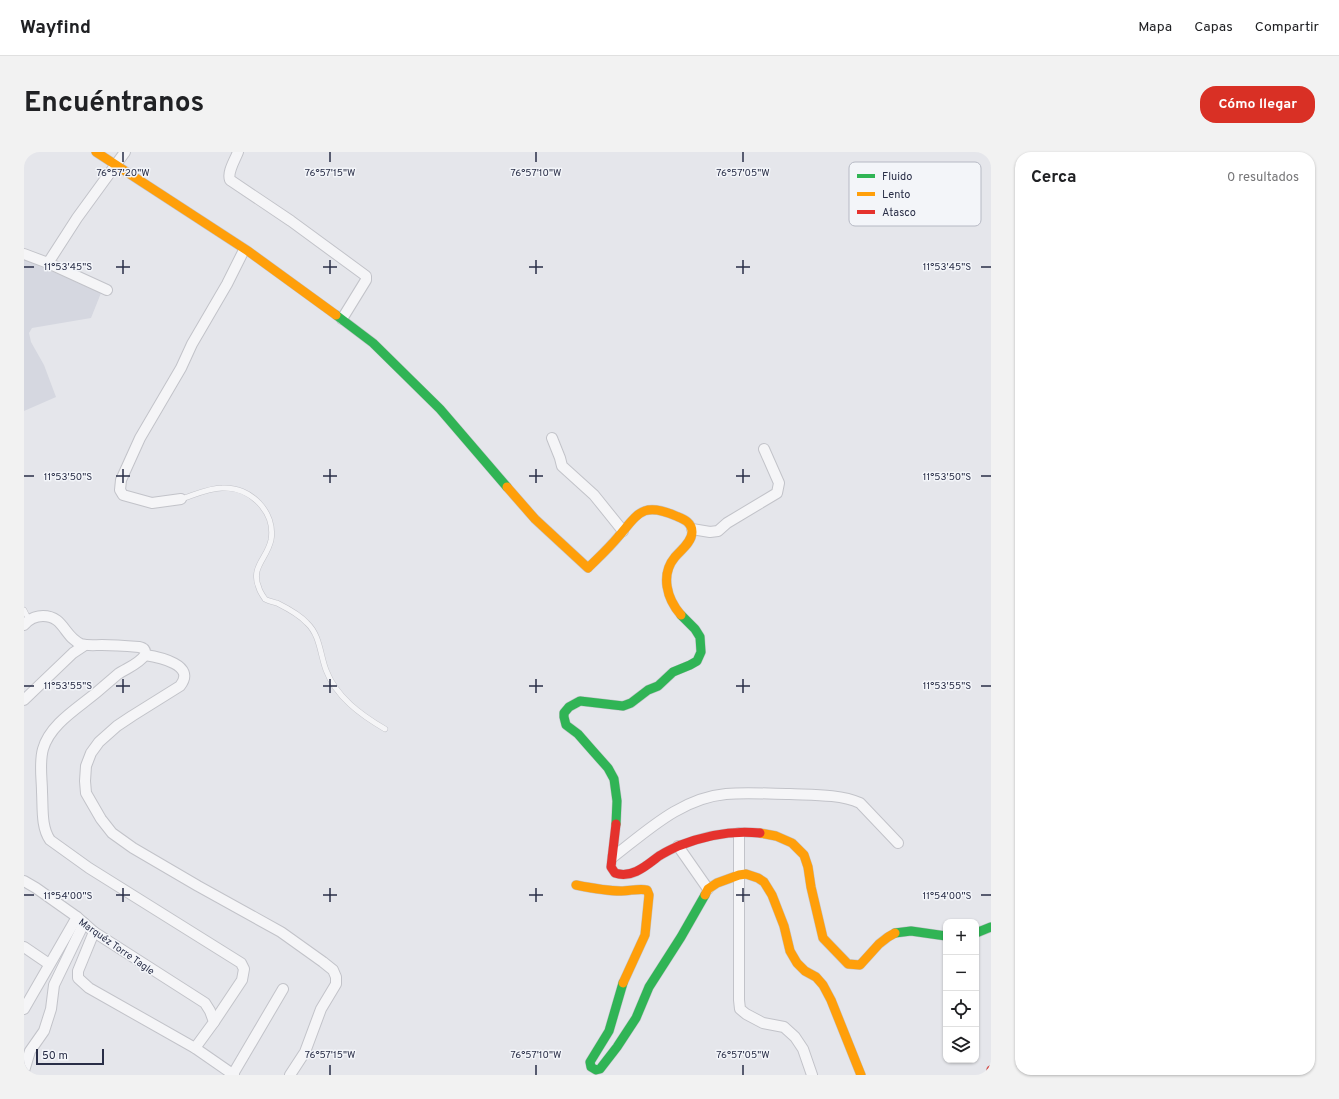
<!DOCTYPE html>
<html lang="es">
<head>
<meta charset="utf-8">
<style>
	:root { --surface:#fff; --page:#f2f2f2; --text:#202124; --muted:#757577; --line:#e0e0e0; --accent:#d93025 }
	body { margin:0; font-family:Overpass,sans-serif; background:var(--page); color:var(--text) }
	.controls { position:absolute; right:12px; bottom:12px; display:grid; overflow:hidden; border-radius:8px; box-shadow:0 1px 3px #0004 }
	.controls button { width:36px; height:36px; display:grid; place-items:center; padding:0; border:0; border-bottom:1px solid var(--line); background:var(--surface); color:var(--text); font:20px sans-serif }
	.scale { position:absolute; left:12px; bottom:10px; width:68px; box-sizing:border-box; padding-left:4px; border:2px solid #292e47; border-top:0; font-size:11px; line-height:14px; white-space:nowrap; color:#292e47; -webkit-text-stroke:3px #f3f5f9; paint-order:stroke }
	.list { margin:0; padding:0; list-style:none }
	h2 { display:flex; justify-content:space-between; align-items:center; height:52px; margin:0; padding:0 16px; font-size:17px }
	h2 small { font-size:13px; font-weight:400; color:var(--muted) }
	.icon { flex:none; width:22px; height:22px; fill:none; stroke:currentColor; stroke-width:2; stroke-linecap:round; stroke-linejoin:round }
	.map { position:relative; flex:none; width:967px; height:923px; overflow:hidden; border-radius:16px }
	header { display:flex; align-items:center; gap:24px; box-sizing:border-box; height:56px; padding:0 20px; background:var(--surface); border-bottom:1px solid var(--line) }
	header strong { font-size:19px }
	nav { display:flex; gap:22px; margin-inline-start:auto; font-size:14px }
	.intro { display:flex; align-items:center; justify-content:space-between; box-sizing:border-box; height:96px; padding:0 24px }
	h1 { margin:0; font-size:28px }
	.button { padding:10px 18px; border-radius:16px; background:var(--accent); color:#fff; font-size:14px; font-weight:700 }
	main { display:flex; gap:24px; padding:0 24px }
	aside { flex:1; background:var(--surface); border-radius:16px; box-shadow:0 1px 3px #0004 }
	.map>svg:first-child { display:block }
	.built { fill:#d5d7e0 }
	.lines { fill:none; stroke-linecap:round; stroke-linejoin:round }
	.lane-casing { stroke:#c2c3c9; stroke-width:6 }
	.street-casing { stroke:#c2c3c9; stroke-width:12 }
	.fast-casing { stroke:#c2c3c9; stroke-width:10 }
	.slow-casing { stroke:#c2c3c9; stroke-width:10 }
	.jam-casing { stroke:#c2c3c9; stroke-width:10 }
	.lane { stroke:#f5f5f7; stroke-width:5 }
	.street { stroke:#f5f5f7; stroke-width:10 }
	.fast { stroke:#30b455; stroke-width:9 }
	.slow { stroke:#ff9f0a; stroke-width:9 }
	.jam { stroke:#e5322d; stroke-width:9 }
	.ticks { fill:none; stroke:#292e47; stroke-width:1.5 }
	.labels { text-anchor:middle; stroke-width:3; stroke-linejoin:round; paint-order:stroke }
	.street-label { font-size:10px; fill:#292e47; stroke:#f3f5f9 }
	.key { fill:#f3f5f9; stroke:#b6b9c4; stroke-width:1 }
	.key-label { font-size:11px; fill:#292e47 }
	.ticks-label { font-size:10px; text-anchor:middle; fill:#292e47; stroke:#f3f5f9; stroke-width:3; stroke-linejoin:round; paint-order:stroke }
</style>
</head>
<body>
<header>
<strong>Wayfind</strong>
<nav><a>Mapa</a><a>Capas</a><a>Compartir</a></nav>
</header>
<div class="intro"><h1>Encuéntranos</h1><a class="button">Cómo llegar</a></div>
<main>
<div class="map">
<svg width="967" height="923" viewBox="0 0 967 923">
	<rect width="100%" height="100%" fill="#e5e6eb"/>
	<polygon class="built" points="0,107 77,141 67,166 8,176 5,181 7,190 20,213 32,245 0,259"/>
	<g class="lines">
		<g class="lane-casing">
			<g id="lane">
				<path d="M157,347c13,-4 28,-11 41,-11 28,-2 54,24 49,52 -4,19 -21,27 -12,48 1,4 4,8 6,11 3,2 8,3 12,4 10,5 22,11 30,20 13,12 13,31 19,47 10,27 35,45 59,59"/>
				<polyline points="0,458 5,468"/>
			</g>
		</g>
		<g class="street-casing">
			<g id="street">
				<path d="M214,0c-3,8 -11,20 -8,28l61,41 75,55v4l-24,39"/>
				<polyline points="0,102 24,111 83,138"/>
				<polyline points="24,111 53,66 101,0"/>
				<polyline points="528,286 536,306 538,314 570,343 599,379"/>
				<polyline points="157,347 128,351 99,343 96,338 97,328 116,286 157,216 168,192 203,132 220,98"/>
				<polyline points="668,377 686,380 694,379 703,371 753,341 755,331 740,297"/>
				<path d="M0,473c5,-6 11,-9 19,-9 21,0 21,21 38,28 7,2 14,1 21,1 12,0 25,1 37,2 5,1 7,3 6,8 -6,9 -18,13 -27,19 -7,6 -14,12 -21,18 -19,16 -47,32 -54,57 -4,14 -1,30 -1,43 1,16 -1,35 8,48l39,28 152,95 3,6 -2,11 -28,42"/>
				<path d="M121,503c14,2 52,10 35,31l-48,30 -15,10 -18,16 -8,11 -5,13 -1,15 1,12 15,26 11,14 21,15 65,38 83,46 42,30 10,8 3,7v7l-15,25 -16,43 -15,23"/>
				<polyline points="0,548 49,501 61,493"/>
				<polyline points="715,681 715,848 716,857 722,862 739,871 760,875 771,885 779,897 788,923"/>
				<polyline points="654,694 684,737"/>
				<path d="M589,705c34,-26 68,-59 113,-63 21,-2 43,0 64,0 22,1 50,0 70,9l38,40"/>
				<polyline points="0,729 12,736 53,765 70,780 181,851 186,859 190,870 171,896"/>
				<polyline points="70,780 54,819 54,826 65,836 171,896 210,923"/>
				<polyline points="0,795 25,812"/>
				<polyline points="0,857 53,765"/>
				<polyline points="0,919 6,899 20,879 27,857 30,833 60,771"/>
				<polyline points="209,922 259,837"/>
			</g>
		</g>
		<g class="fast-casing">
			<g id="fast">
				<polyline points="312,163 349,191 416,257 483,335"/>
				<polyline points="592,672 593,649 590,627 584,616 568,598 554,582 542,573 540,565 540,561 545,555 556,549 599,554 607,551 624,538 634,534 649,520 666,513 673,509 677,500 676,485 671,477 657,463"/>
				<polyline points="871,781 887,779 922,784"/>
				<polyline points="952,781 967,775"/>
				<polyline points="599,831 585,879 566,910 567,915 572,918 576,917 593,895 612,866 625,835 657,785 681,743"/>
			</g>
		</g>
		<g class="slow-casing">
			<g id="slow">
				<polyline points="72,0 224,99 312,163"/>
				<path d="M483,335l28,32 53,49c10,-10 21,-20 30,-31 20,-23 24,-36 58,-21 7,3 16,6 16,16 0,10 -11,18 -17,25 -15,18 -8,42 6,58"/>
				<polyline points="736,681 752,684 768,691 780,703 784,715 787,735 799,786 824,812 836,813 855,792 864,785 871,781"/>
				<path d="M552,733c15,3 30,6 45,6 9,0 18,-3 26,-1l2,5 -4,40 -22,48"/>
				<polyline points="681,743 684,737 693,731 715,723 722,722 734,726 740,730 748,743 760,774 766,799 773,811 781,819 792,825 799,833 807,848 837,923"/>
			</g>
		</g>
		<g class="jam-casing">
			<g id="jam">
				<path d="M592,672l-5,43 4,6c17,6 32,-8 44,-17 6,-4 13,-7 19,-10 25,-10 55,-16 82,-13"/>
				<polyline points="967,918 967,923"/>
			</g>
		</g>
		<use href="#lane" class="lane"/>
		<use href="#street" class="street"/>
		<use href="#fast" class="fast"/>
		<use href="#slow" class="slow"/>
		<use href="#jam" class="jam"/>
	</g>
	<path class="ticks" d="M99,0v10M306,0v10M512,0v10M719,0v10M99,108v14M306,108v14M512,108v14M719,108v14M0,115h10M92,115h14M299,115h14M505,115h14M712,115h14M957,115h10M99,317v14M306,317v14M512,317v14M719,317v14M0,324h10M92,324h14M299,324h14M505,324h14M712,324h14M957,324h10M99,527v14M306,527v14M512,527v14M719,527v14M0,534h10M92,534h14M299,534h14M505,534h14M712,534h14M957,534h10M99,736v14M306,736v14M512,736v14M719,736v14M0,743h10M92,743h14M299,743h14M505,743h14M712,743h14M957,743h10M306,913v10M512,913v10M719,913v10"/>
	<g class="labels">
		<g class="street-label">
			<text transform="translate(93 794) rotate(35)" y="4">Marquéz Torre Tagle</text>
		</g>
	</g>
	<rect x="825" y="10" width="132" height="64" rx="6" class="key"/>
	<rect x="833" y="22" width="18" height="4" fill="#30b455"/>
	<rect x="833" y="40" width="18" height="4" fill="#ff9f0a"/>
	<rect x="833" y="58" width="18" height="4" fill="#e5322d"/>
	<g class="key-label">
		<text x="858" y="28">Fluido</text>
		<text x="858" y="46">Lento</text>
		<text x="858" y="64">Atasco</text>
	</g>
	<g class="ticks-label">
		<text x="99" y="24">76°57'20"W</text>
		<text x="306" y="24">76°57'15"W</text>
		<text x="512" y="24">76°57'10"W</text>
		<text x="719" y="24">76°57'05"W</text>
		<text x="44" y="118">11°53'45"S</text>
		<text x="923" y="118">11°53'45"S</text>
		<text x="44" y="328">11°53'50"S</text>
		<text x="923" y="328">11°53'50"S</text>
		<text x="44" y="537">11°53'55"S</text>
		<text x="923" y="537">11°53'55"S</text>
		<text x="44" y="747">11°54'00"S</text>
		<text x="923" y="747">11°54'00"S</text>
		<text x="306" y="906">76°57'15"W</text>
		<text x="512" y="906">76°57'10"W</text>
		<text x="719" y="906">76°57'05"W</text>
	</g>
</svg>
<div class="controls">
<button>+</button>
<button>−</button>
<button><svg class="icon" aria-label="locate" viewBox="0 0 24 24"><circle cx="12" cy="12" r="6"/><path d="M12 2v4M12 18v4M2 12h4M18 12h4"/></svg></button>
<button><svg class="icon" aria-label="layers" viewBox="0 0 24 24"><path d="M12 4l9 5-9 5-9-5zM3 14l9 5 9-5"/></svg></button>
</div>
<div class="scale">50 m</div>
</div>
<aside>
<h2>Cerca<small>0 resultados</small></h2>
<ul class="list">
</ul>
</aside>
</main>
</body>
</html>
